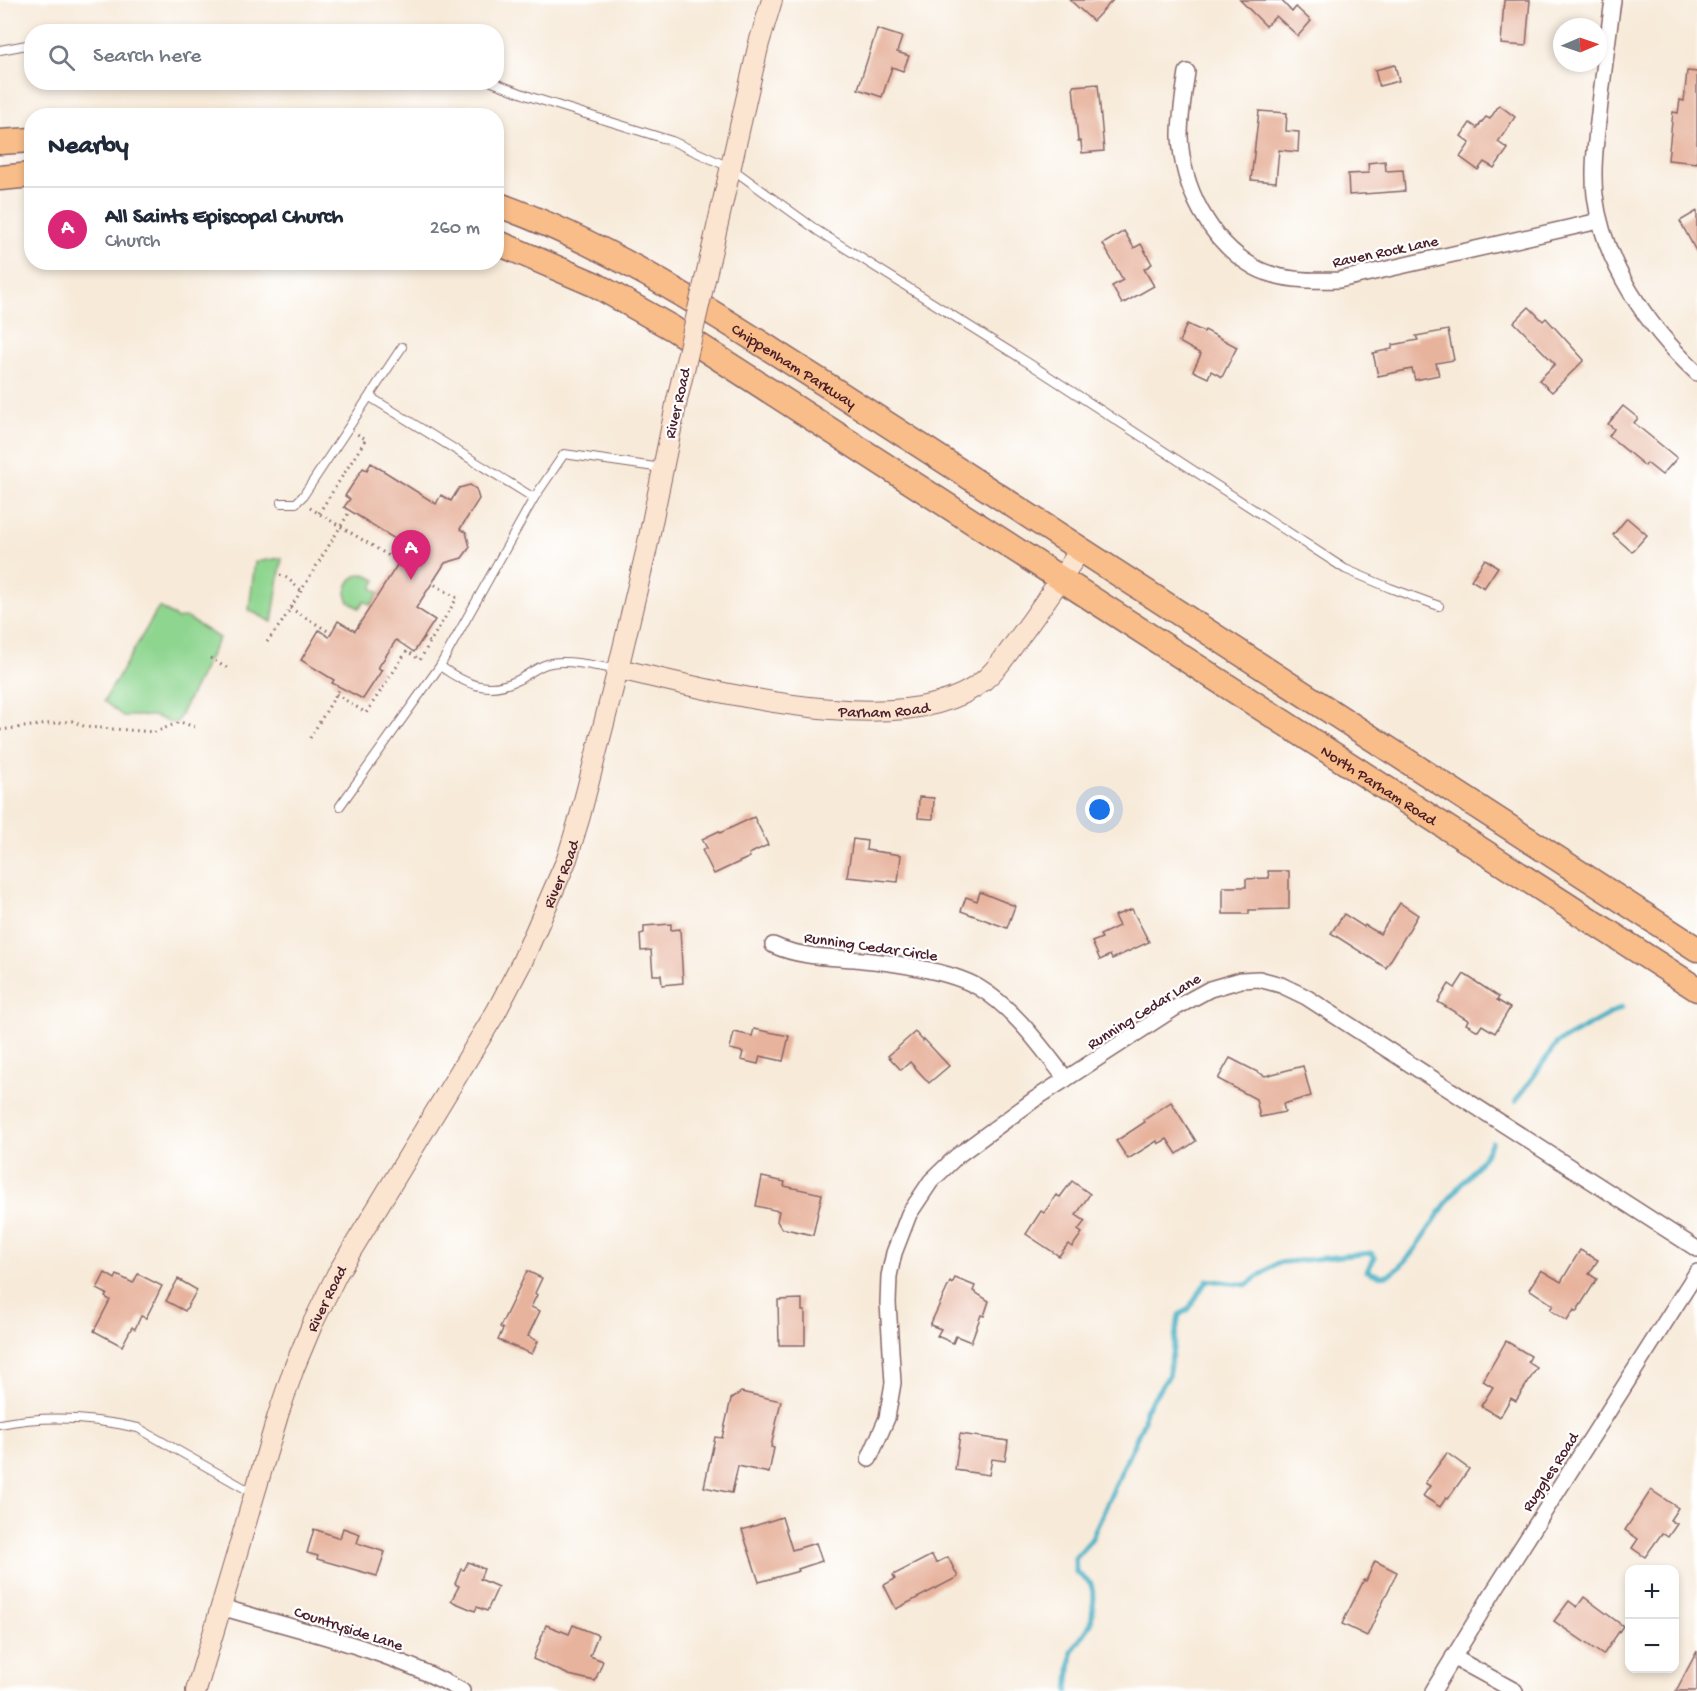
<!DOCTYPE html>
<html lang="en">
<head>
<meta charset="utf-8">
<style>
	:root { --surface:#fff; --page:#f6f6f7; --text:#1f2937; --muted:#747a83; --line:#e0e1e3; --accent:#db2777 }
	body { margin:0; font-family:"Gochi Hand",sans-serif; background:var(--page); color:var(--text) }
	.controls { position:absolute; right:18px; bottom:18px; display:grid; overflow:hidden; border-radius:12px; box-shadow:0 3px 9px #0003 }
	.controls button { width:54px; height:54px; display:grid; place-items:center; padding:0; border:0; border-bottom:2px solid var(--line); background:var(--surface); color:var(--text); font:30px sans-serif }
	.compass { position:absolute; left:1553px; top:18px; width:54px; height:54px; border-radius:50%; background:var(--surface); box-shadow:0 3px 9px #0003; rotate:88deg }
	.you { position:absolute; left:1100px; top:810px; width:21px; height:21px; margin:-15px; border:4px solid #fff; border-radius:50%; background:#1a73e8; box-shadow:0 0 0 9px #1a73e833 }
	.badge { display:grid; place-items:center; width:39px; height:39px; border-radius:50%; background:var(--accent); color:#fff; font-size:20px; font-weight:700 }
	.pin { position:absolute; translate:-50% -50px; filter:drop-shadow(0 2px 3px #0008) }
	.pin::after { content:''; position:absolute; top:32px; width:21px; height:18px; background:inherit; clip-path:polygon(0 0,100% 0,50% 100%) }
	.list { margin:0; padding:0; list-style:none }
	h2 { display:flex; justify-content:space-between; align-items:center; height:78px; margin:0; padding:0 24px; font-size:26px }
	h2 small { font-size:20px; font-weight:400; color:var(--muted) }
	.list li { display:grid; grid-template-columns:39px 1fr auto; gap:18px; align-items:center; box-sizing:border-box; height:84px; padding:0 24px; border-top:2px solid var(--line) }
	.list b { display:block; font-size:22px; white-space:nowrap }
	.list p { margin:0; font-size:20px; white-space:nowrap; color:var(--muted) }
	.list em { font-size:20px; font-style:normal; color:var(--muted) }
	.icon { flex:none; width:33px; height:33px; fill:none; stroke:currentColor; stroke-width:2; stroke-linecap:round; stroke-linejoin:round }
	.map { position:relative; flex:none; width:1697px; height:1691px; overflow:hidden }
	.search { position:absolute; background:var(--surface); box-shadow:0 3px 9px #0003; left:24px; top:24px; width:480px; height:66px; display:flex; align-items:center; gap:15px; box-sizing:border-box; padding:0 21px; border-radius:24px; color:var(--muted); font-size:22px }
	.panel { position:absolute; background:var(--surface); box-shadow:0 3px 9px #0003; left:24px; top:108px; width:480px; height:162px; border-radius:24px }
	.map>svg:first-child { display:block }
	.green { fill:#8ed58f; stroke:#6c7a5d; stroke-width:1.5 }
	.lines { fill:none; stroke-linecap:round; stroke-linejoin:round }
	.stream { stroke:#46b0c5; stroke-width:5 }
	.building { fill:#e7b39d }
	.service-casing { stroke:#876668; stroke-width:10 }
	.minor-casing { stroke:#876668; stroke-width:18 }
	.secondary-casing { stroke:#876668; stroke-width:22 }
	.trunk-casing { stroke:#876668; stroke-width:27 }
	.path { stroke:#876668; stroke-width:3; stroke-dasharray:1.5 4.5; stroke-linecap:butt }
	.service { stroke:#fff; stroke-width:8 }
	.minor { stroke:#fff; stroke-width:15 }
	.secondary { stroke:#fce5d0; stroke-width:20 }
	.trunk { stroke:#f8bd89; stroke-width:24 }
	.secondary-bridge-casing { stroke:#876668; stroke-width:22; stroke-linecap:butt }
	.secondary-bridge { stroke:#fce5d0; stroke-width:20 }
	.labels { text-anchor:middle; stroke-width:4.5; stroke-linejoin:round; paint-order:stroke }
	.street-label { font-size:16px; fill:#4a1f2b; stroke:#fff }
</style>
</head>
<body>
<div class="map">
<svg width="1697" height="1691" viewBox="0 0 1697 1691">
	<rect width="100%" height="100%" fill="#fff"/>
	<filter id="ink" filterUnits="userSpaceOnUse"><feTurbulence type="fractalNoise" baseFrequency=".0167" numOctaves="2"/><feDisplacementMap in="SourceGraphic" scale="12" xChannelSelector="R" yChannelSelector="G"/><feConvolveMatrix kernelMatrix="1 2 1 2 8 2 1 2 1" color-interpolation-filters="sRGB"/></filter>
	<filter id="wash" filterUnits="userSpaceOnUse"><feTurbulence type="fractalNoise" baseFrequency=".008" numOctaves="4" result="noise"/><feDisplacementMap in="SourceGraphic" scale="24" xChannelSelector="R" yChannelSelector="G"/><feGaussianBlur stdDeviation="1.35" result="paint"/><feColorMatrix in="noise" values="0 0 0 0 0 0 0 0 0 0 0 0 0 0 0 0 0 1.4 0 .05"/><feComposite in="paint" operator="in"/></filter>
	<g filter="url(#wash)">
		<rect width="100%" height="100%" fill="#f7ead9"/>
		<g class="green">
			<polygon points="282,558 272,622 249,610 255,562"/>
			<path d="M364,574l12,6 -4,8 7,5 -8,12 -7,-4 -5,7 -10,-6 -3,-8c1,-12 7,-19 18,-20z"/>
			<polygon points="159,607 178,619 186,617 219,638 177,722 170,722 154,716 123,716 104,701"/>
		</g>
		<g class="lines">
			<g class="stream">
				<polyline points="1516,1101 1557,1043 1622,1007"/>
				<path d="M1068,1691l4,-40 19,-27 3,-27 -3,-13 -15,-12 -1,-14 16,-18 53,-119 1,-11 23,-33 11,-62 10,-6 18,-29 39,5 31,-22 94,-10 4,4 -8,14c10,4 17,8 26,1 21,-14 43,-57 60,-78 16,-20 27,-28 39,-52"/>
			</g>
		</g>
		<g id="blocks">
			<g class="building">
				<polygon points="1070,0 1113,0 1093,21"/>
				<polygon points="1240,0 1281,0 1292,12 1296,7 1311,21 1298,36 1276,16 1266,26"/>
				<polygon points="1504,0 1530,0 1526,46 1501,44"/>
				<polygon points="877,29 902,37 897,52 909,56 903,71 892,67 882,97 858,89"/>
				<polygon points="1395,65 1399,81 1379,86 1375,70"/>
				<polygon points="1687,71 1697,72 1697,163 1668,160 1673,112 1678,113 1680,100 1684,101"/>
				<polygon points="1098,84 1104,151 1082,153 1081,141 1078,141 1073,86"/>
				<polygon points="1499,105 1515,117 1498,142 1508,149 1494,168 1484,162 1478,170 1460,157 1470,143 1461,136 1470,123 1477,128 1486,117 1490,119"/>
				<polygon points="1259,111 1287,113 1286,131 1299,132 1298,152 1279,150 1276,182 1251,180"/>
				<polygon points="1385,161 1386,171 1403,170 1405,191 1349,195 1348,174 1369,173 1368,163"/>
				<polygon points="1697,211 1697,253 1680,221"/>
				<polygon points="1124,231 1134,248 1141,244 1152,264 1144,269 1154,286 1122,304 1112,286 1123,280 1103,244"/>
				<polygon points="1529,307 1543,321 1546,318 1584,360 1552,392 1539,380 1555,364 1514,322"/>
				<polygon points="1187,324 1204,332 1205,330 1237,347 1222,377 1211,371 1208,378 1193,371 1201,354 1179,342"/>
				<polygon points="1448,330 1454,360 1436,363 1439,375 1415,380 1412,369 1378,376 1373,353 1392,349 1392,345 1418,340 1416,336"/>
				<polygon points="1623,406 1638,418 1634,423 1677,458 1662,475 1647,463 1645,466 1609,436 1614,429 1608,424"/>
				<polygon points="371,463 436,504 441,495 451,501 459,488 470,485 476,489 479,499 460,529 466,532 470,547 462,558 445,563 416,608 435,620 414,652 396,640 378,668 382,670 363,699 332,683 334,680 301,660 319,630 329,637 338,621 355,631 403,556 400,554 406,546 344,507 350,499 345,496 363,468 367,470"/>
				<polygon points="1627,518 1647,535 1632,552 1613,535"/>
				<polygon points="1485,559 1498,567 1484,588 1471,580"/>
				<polygon points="919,797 934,798 933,819 918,818"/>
				<polygon points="754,817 768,845 749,854 750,857 714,874 702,850 707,848 702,839 719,831 720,833"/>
				<polygon points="853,839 867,841 866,850 901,855 898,882 847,877"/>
				<polygon points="1268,871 1289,871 1289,909 1249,910 1249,914 1223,914 1223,887 1246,887 1246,879 1269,878"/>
				<polygon points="980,892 1015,906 1007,928 961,911 966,897 977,901"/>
				<polygon points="1400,903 1418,915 1386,968 1331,933 1344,914 1364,927 1365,925 1380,934"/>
				<polygon points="1132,909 1149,942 1112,959 1110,955 1100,960 1092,942 1102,938 1100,935 1119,926 1114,916"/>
				<polygon points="671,924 671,930 680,929 683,983 662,985 661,975 653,975 651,950 641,951 640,934 644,933 644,926"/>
				<polygon points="1464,974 1499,997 1497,1000 1510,1008 1495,1033 1482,1025 1478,1031 1466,1024 1468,1020 1438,1002 1449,984 1455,988"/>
				<polygon points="754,1029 789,1036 783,1061 760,1056 758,1064 741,1060 743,1052 730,1049 734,1032 752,1036"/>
				<polygon points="915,1032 923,1041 924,1039 949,1066 929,1083 910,1062 901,1070 888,1056"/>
				<polygon points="1230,1058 1265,1076 1303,1066 1311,1096 1283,1104 1285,1112 1260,1117 1256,1099 1218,1079"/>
				<polygon points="1171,1102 1196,1141 1177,1154 1167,1139 1158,1144 1157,1141 1128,1159 1116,1141 1145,1122 1144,1120"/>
				<polygon points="762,1177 785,1182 784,1186 822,1194 813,1235 781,1228 777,1221 779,1211 756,1206"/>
				<polygon points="1072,1181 1090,1194 1076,1215 1085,1221 1078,1230 1082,1233 1072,1247 1068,1244 1059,1256 1026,1234 1041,1211 1044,1213 1056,1195 1060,1197"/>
				<polygon points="1580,1250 1598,1260 1589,1274 1597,1279 1576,1312 1574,1310 1567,1321 1550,1310 1553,1305 1529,1289 1541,1270 1561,1282"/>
				<polygon points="527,1271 542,1278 535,1293 537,1295 531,1307 540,1311 528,1336 538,1341 532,1354 498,1340 503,1329 500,1327"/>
				<polygon points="105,1273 115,1279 117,1275 133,1283 138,1274 162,1286 146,1318 141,1316 135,1329 132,1327 122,1346 94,1331 110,1300 105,1297 107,1294 97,1289"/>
				<polygon points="955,1278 975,1286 973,1291 989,1301 984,1316 981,1315 971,1342 956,1336 953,1343 937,1336 941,1329 930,1325 950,1282 952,1284"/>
				<polygon points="178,1279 197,1290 185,1311 166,1301"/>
				<polygon points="802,1299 802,1311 805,1311 805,1345 779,1345 778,1300"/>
				<polygon points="1506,1341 1531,1356 1528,1362 1537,1368 1516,1401 1511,1398 1500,1417 1481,1406 1493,1387 1483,1381"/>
				<polygon points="741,1392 781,1401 771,1447 774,1448 769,1473 738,1466 732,1493 704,1487 715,1437 722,1438 731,1399"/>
				<polygon points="960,1434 1008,1441 1005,1461 992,1459 989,1475 955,1470"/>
				<polygon points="1447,1453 1469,1469 1448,1499 1446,1498 1440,1507 1423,1496 1430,1486 1425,1483"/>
				<polygon points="1651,1490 1678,1508 1670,1520 1677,1524 1668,1537 1662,1533 1645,1557 1632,1548 1638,1539 1625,1530"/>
				<polygon points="782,1517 792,1550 816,1543 822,1561 798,1569 799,1571 759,1582 742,1530"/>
				<polygon points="343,1528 360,1534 357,1543 385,1552 377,1576 317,1559 318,1556 307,1553 314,1529 340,1538"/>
				<polygon points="932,1555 936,1563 948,1557 958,1577 896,1609 884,1585 895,1579 893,1575"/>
				<polygon points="1375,1561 1397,1572 1367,1636 1342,1624 1364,1580 1366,1581"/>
				<polygon points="468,1562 484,1569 480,1579 498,1587 487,1611 477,1607 475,1611 451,1601 459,1586 455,1584 461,1569 464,1570"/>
				<polygon points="1584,1597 1623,1626 1603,1655 1554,1621 1569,1601 1577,1607"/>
				<polygon points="546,1625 569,1634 573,1625 598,1635 590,1656 603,1661 595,1681 569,1675 533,1659"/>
				<polygon points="1697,1651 1697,1691 1676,1691"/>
			</g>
		</g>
	</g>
	<g filter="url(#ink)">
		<use href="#blocks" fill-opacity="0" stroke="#876668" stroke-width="1.5"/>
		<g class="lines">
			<g class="service-casing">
				<g id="service">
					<polyline points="308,32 339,30 349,32"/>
					<polyline points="0,50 32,44"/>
					<polyline points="492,82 531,97 672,141 731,168 818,231 1030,364 1345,569 1390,588 1439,606"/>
					<polyline points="370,397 534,498"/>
					<polyline points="281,503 296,503 303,496 402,347"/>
					<path d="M440,666c25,18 47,29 78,14 9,-5 19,-13 29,-16 19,-6 49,3 70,5"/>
					<polyline points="340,806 440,666 534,498 564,454 662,468"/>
					<path d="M0,1424c45,-9 94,-6 138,4l115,65"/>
				</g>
			</g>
			<g class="minor-casing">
				<g id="minor">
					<path d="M1613,0c-5,38 -10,75 -14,113 -3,27 -7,55 -4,82 8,68 53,132 102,178"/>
					<path d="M1187,72c-3,21 -7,43 -7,64 2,51 29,105 74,131 25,14 58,14 85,13l260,-59"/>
					<path d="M773,945c28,13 60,12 90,15 33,3 87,11 115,27 36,21 63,60 88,92"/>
					<polyline points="869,1459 887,1418 893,1383 888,1303 889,1276 894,1253 909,1214 931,1181 957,1156 1035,1099 1175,1008 1210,989 1241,980 1259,979 1281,985 1306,997 1697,1249"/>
					<path d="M221,1607c81,24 167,42 241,84"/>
					<polyline points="1453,1657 1515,1691"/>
					<polyline points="1433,1691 1492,1594 1697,1272"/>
				</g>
			</g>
			<g class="secondary-casing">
				<g id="secondary">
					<polyline points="710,258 759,43 772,0"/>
					<path id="s1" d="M618,669c90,20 288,76 365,12 16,-13 26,-30 38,-46 21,-28 40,-57 60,-86"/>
					<path id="s2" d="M196,1691l82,-276 16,-47 18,-43 25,-51 159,-262 26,-50 45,-103 13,-43 38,-147 28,-117 31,-152"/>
				</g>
			</g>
			<g class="trunk-casing">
				<g id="trunk">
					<polyline points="0,142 32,140"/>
					<polyline points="0,178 32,175"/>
					<path id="s3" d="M496,204c104,37 196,95 288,154 60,38 120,77 179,115 245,158 489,318 734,476"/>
					<path id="s4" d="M496,242l100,43 76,43 1025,661"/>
				</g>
			</g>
			<g class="path">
				<polyline points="310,508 399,562"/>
				<polyline points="319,513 366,439 357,434"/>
				<path d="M280,575c9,2 13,10 21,15"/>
				<polyline points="290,608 331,633"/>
				<polyline points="423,638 430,642 457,598 432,583"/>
				<polyline points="267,642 282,622 350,511"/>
				<polyline points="210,658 230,670"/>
				<polyline points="336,694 366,713 407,651 420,660 430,642"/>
				<polyline points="0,730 72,721 86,727 155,732 180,722 195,727"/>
				<polyline points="310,738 340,688"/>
			</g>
			<use href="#service" class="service"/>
			<use href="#minor" class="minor"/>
			<use href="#secondary" class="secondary"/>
			<use href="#trunk" class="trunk"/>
			<g class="secondary-bridge-casing">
				<polyline id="secondary-bridge" points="677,400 710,258"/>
			</g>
			<use href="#secondary-bridge" class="secondary-bridge"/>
		</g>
	</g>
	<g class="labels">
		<g class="street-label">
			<text transform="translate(1385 250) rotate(-12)" y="6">Raven Rock Lane</text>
			<text dy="6" stroke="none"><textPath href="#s3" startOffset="340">Chippenham Parkway</textPath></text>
			<text transform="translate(676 403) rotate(-77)" y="6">River Road</text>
			<text dy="6" stroke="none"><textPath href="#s1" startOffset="270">Parham Road</textPath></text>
			<text dy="6" stroke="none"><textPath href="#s4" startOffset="1038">North Parham Road</textPath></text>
			<text dy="6" stroke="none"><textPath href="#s2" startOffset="900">River Road</textPath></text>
			<text transform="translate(871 945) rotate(8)" y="6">Running Cedar Circle</text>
			<text transform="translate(1143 1010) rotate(-32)" y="6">Running Cedar Lane</text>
			<text dy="6" stroke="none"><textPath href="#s2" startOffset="414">River Road</textPath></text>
			<text transform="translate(1549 1471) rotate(-57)" y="6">Ruggles Road</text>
			<text transform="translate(349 1627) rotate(18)" y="6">Countryside Lane</text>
		</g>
	</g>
</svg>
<div class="controls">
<button>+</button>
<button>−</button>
</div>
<svg class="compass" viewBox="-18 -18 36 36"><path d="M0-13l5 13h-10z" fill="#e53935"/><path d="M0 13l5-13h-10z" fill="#747a83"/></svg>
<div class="you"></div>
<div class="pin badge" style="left:411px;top:580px">A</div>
<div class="search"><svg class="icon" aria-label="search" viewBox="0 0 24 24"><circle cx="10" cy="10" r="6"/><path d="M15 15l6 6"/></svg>Search here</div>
<section class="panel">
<h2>Nearby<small></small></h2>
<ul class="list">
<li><span class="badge">A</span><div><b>All Saints Episcopal Church</b><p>Church</p></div><em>260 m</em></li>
</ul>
</section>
</div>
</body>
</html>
